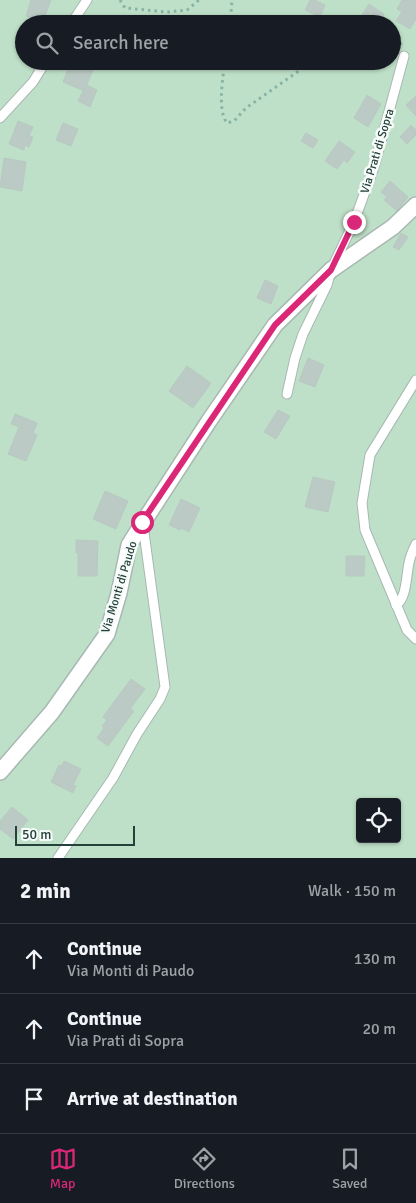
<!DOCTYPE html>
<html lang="en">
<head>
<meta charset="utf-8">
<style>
	:root { --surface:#171b24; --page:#242831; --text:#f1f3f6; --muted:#9ea1a6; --line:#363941; --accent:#db2777 }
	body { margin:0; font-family:Signika,sans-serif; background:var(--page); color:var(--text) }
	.controls { position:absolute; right:15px; bottom:15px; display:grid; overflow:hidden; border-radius:5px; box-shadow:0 1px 4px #0004 }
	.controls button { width:45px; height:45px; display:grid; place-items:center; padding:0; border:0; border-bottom:1px solid var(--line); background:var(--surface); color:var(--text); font:25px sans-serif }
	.scale { position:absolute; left:15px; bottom:12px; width:120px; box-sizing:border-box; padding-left:5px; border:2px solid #24423a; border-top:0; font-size:14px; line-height:18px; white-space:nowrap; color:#24423a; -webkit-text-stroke:4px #f7fbf9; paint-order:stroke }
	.stop { position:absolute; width:15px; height:15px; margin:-11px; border:4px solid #db2777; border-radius:50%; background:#fff }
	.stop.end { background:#db2777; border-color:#fff; box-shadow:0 1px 5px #0008 }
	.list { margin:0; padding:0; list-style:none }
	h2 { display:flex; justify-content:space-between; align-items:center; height:65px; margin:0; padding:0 20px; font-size:21px }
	h2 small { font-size:16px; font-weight:400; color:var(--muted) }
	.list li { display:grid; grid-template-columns:32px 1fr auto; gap:15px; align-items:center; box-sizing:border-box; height:70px; padding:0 20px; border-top:1px solid var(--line) }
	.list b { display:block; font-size:19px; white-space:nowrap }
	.list p { margin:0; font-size:16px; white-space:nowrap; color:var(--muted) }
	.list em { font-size:16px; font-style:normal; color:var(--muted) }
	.icon { flex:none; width:28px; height:28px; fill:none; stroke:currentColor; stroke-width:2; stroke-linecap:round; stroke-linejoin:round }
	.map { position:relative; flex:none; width:416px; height:858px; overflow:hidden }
	.search { position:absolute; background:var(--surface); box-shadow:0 1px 4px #0004; left:15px; right:15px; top:15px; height:55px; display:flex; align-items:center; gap:12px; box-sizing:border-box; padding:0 18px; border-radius:28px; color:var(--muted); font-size:19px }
	.sheet { height:275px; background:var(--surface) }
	nav { display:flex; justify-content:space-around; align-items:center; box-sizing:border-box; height:70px; border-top:1px solid var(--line); background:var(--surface); font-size:14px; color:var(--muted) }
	nav a { display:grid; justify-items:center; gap:2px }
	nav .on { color:var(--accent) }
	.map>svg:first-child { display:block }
	.green { fill:#bfe0c8; fill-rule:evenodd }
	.building { fill:#bbcac4; stroke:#b8c9c2 }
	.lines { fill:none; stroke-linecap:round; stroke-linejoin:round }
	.service-casing { stroke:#a8b8b2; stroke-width:11 }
	.minor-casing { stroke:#a8b8b2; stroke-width:18 }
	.path { stroke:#86b3a5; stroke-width:3; stroke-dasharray:2.5 4; stroke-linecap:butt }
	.service { stroke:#fff; stroke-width:9 }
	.minor { stroke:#fff; stroke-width:15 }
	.route { stroke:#db2777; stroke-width:6 }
	.labels { text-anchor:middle; stroke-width:5; stroke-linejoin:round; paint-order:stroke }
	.street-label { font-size:12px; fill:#24423a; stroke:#f7fbf9 }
</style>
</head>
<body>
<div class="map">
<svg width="416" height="858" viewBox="0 0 416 858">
	<rect width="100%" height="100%" fill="#e6efeb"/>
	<path class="green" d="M0,0h416v858h-416zM24,24h368v37h-368zM360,802h37v37h-37z"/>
	<g class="building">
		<polygon points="31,0 51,0 43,21 26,16"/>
		<polygon points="310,0 315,0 325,5 320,17 305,10"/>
		<polygon points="402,0 416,0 416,19 410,29 396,21 402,12 397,9"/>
		<polygon points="369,4 384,14 379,24 353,24 357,17 360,18"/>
		<polygon points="71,61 97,61 84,91 63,82"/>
		<polygon points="86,85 97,90 90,107 78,101"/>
		<polygon points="367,95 381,104 368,127 354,118"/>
		<polygon points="416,96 416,116 406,105"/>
		<polygon points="18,121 33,127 29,136 33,137 29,147 25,145 24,150 9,144"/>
		<polygon points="63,123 78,129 71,146 56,140"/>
		<polygon points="411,125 416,130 416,135 407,144 400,137"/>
		<polygon points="306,133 318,140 313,148 301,141"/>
		<polygon points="339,141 355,152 347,163 344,160 337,169 325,161"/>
		<polygon points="4,158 26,162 22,191 0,187"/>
		<polygon points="390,181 408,197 397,211 384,200 387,197 381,192"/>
		<polygon points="401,233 408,237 399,250 393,247"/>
		<polygon points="265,280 278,286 271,304 257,298"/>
		<polygon points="308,358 324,365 315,387 299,381"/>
		<polygon points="187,366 211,383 193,408 169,391"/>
		<polygon points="278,410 290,416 276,439 264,432"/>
		<polygon points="15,414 37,423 33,433 37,435 26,461 8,454 19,427 11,424"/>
		<polygon points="313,477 335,482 328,512 305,507"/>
		<polygon points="105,491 128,501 116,529 93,519"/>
		<polygon points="181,499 200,508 189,532 181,528 180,530 169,525"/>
		<polygon points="76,540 98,541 97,576 78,576 78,553 76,553"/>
		<polygon points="346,556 365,556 364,576 346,576"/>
		<polygon points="131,679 145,689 130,709 134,711 108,746 97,738 104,728 102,726 107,720 103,717"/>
		<polygon points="64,761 81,769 73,785 76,786 73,793 51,782 59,765 62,766"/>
		<polygon points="12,807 28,820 13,839 0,829 0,821"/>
	</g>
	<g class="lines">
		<g class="service-casing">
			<g id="service">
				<polyline points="71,24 87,0"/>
				<polyline points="0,118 33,82 46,61"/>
				<polyline points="416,380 370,455 362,503 365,530 407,630 416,639"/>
				<polyline points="287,394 295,358 303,334 327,285 331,270 354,222 374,167 404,56"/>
				<path d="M396,605c11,-7 10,-30 13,-42 1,-6 4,-13 7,-19"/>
				<polyline points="58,858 113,778 137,734 160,699 165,687 143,525"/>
			</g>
		</g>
		<g class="minor-casing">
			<polyline id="minor" points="0,772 52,712 107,634 119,593 129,545 146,518 209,421 275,325 331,270 393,227 416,205"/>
		</g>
		<g class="path">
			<polyline points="120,0 125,8 167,12 187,10 199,0"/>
			<polyline points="227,24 231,13 232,0"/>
			<polyline points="392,36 399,37 401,45"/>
			<path d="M225,61c-2,16 -8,49 2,62l7,-2 12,-13 67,-47"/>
		</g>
		<use href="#service" class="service"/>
		<use href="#minor" class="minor"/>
	</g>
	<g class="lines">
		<polyline class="route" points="142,522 275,325 331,270 354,222"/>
	</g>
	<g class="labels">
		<g class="street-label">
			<text transform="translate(377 151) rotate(-73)" y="4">Via Prati di Sopra</text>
			<text transform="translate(119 587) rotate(-73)" y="4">Via Monti di Paudo</text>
		</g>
	</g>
</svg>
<div class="controls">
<button><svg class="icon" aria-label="locate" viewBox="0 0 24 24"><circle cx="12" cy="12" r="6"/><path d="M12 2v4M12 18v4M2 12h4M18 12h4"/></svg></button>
</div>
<div class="scale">50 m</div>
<div class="stop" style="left:142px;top:522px"></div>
<div class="stop end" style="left:354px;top:222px"></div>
<div class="search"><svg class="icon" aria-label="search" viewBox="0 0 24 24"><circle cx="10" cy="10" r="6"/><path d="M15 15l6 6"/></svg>Search here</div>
</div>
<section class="sheet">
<h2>2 min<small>Walk · 150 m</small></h2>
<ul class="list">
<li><svg class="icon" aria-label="ahead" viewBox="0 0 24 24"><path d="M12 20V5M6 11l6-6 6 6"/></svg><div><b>Continue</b><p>Via Monti di Paudo</p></div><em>130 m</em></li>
<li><svg class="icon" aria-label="ahead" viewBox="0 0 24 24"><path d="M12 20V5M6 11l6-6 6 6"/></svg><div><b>Continue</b><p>Via Prati di Sopra</p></div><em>20 m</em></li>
<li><svg class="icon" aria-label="arrive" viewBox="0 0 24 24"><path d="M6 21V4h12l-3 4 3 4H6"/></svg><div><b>Arrive at destination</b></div></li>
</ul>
</section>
<nav>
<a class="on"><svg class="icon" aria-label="map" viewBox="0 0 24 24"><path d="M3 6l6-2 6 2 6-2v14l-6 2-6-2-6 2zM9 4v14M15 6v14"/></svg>Map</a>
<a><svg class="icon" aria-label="directions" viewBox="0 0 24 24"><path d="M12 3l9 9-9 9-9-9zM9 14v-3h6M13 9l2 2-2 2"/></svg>Directions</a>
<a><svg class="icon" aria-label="saved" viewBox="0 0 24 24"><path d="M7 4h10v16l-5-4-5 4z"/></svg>Saved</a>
</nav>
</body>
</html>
